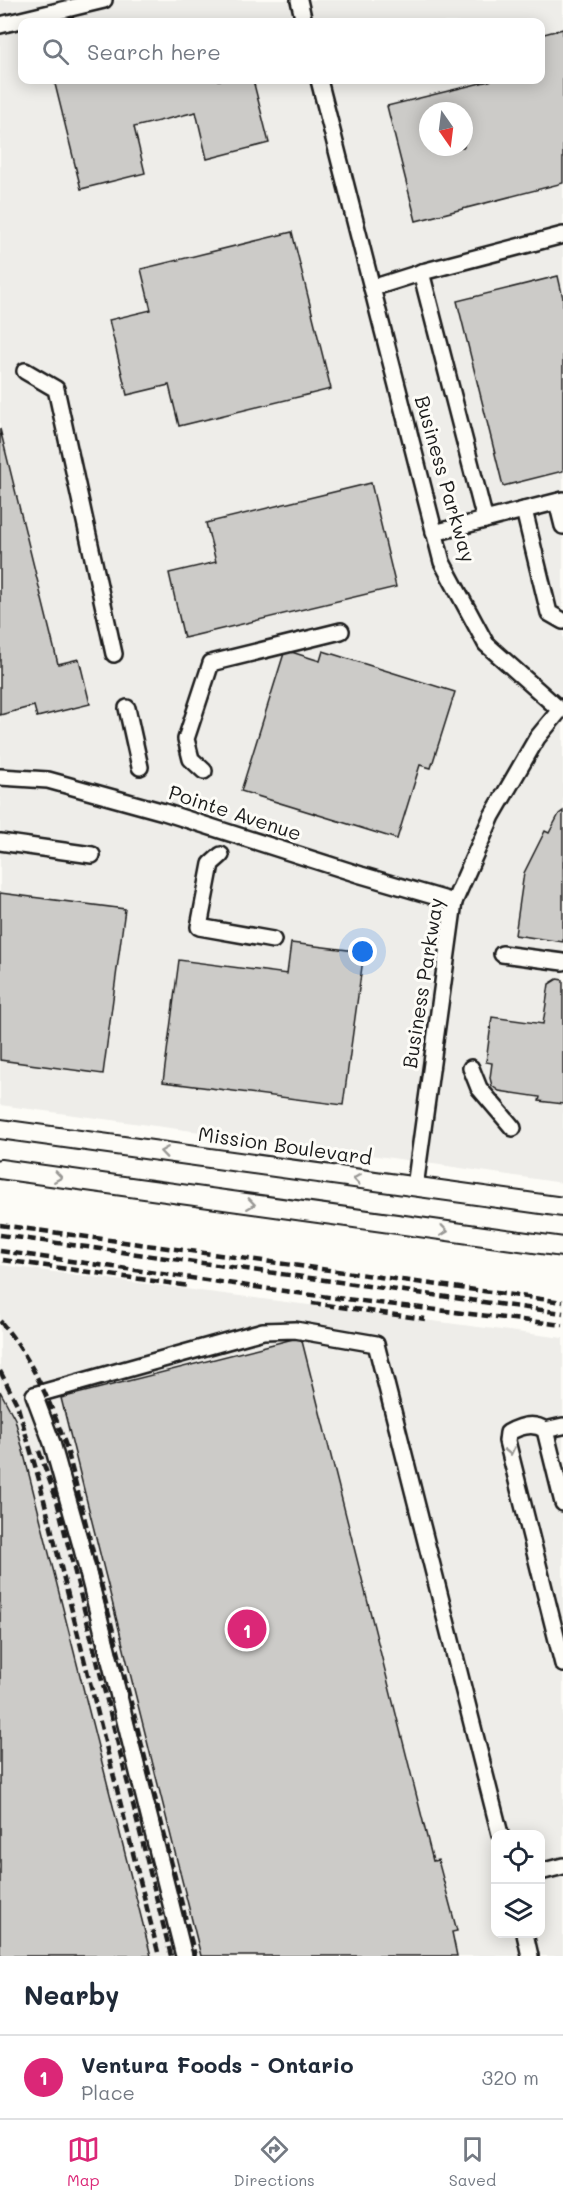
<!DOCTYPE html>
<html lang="en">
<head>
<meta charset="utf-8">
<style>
	:root { --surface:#fff; --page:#f2f2f3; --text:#1f2937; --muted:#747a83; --line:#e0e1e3; --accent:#db2777 }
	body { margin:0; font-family:Mali,sans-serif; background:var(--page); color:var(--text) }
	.controls { position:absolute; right:18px; bottom:18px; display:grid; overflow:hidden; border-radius:12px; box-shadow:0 3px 15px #0003 }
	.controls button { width:54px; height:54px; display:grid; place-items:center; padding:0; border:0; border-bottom:2px solid var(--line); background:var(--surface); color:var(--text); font:30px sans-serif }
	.compass { position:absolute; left:419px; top:102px; width:54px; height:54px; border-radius:50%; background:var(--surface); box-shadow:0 3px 15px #0003; rotate:166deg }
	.you { position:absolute; left:363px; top:952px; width:21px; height:21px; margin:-15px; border:4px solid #fff; border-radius:50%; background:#1a73e8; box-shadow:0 0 0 9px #1a73e833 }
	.badge { display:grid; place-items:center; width:39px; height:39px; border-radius:50%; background:var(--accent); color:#fff; font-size:20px; font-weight:700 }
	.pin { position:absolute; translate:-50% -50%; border:3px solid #fff; box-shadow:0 2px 6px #0006 }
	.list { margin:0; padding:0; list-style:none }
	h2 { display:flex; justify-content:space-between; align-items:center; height:78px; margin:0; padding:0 24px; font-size:26px }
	h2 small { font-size:20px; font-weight:400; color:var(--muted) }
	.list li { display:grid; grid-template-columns:39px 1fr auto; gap:18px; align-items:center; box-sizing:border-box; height:84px; padding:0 24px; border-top:2px solid var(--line) }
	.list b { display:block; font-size:22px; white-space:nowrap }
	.list p { margin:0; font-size:20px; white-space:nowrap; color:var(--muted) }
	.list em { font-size:20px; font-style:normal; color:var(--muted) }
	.icon { flex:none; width:33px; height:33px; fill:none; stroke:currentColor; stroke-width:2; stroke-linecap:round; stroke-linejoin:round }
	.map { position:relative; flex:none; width:563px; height:1956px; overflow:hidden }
	.search { position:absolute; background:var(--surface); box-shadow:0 3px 15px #0003; left:18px; right:18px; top:18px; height:66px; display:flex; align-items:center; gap:15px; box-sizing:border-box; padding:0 21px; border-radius:12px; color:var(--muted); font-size:22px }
	.sheet { height:162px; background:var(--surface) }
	nav { display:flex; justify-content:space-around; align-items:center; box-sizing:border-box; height:84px; border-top:2px solid var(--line); background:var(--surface); font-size:16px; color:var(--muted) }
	nav a { display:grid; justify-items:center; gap:3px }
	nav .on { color:var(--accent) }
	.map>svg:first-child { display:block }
	.built { fill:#eeede9; fill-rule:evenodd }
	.building { fill:#cccbc8; stroke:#1c1c1c; stroke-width:1.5; fill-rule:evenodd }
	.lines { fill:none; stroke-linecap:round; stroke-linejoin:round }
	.minor-casing { stroke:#1c1c1c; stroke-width:20 }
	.major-casing { stroke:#1c1c1c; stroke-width:22 }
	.minor { stroke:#fdfcf7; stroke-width:15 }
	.major { stroke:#fdfcf7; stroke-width:18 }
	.rail { stroke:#1c1c1c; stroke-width:4.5; stroke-dasharray:9 4.5; stroke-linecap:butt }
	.oneway { stroke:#989794 }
	.labels { text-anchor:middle; stroke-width:6; stroke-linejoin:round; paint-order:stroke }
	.street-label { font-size:20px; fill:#1c1c1c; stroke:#fdfcf7 }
</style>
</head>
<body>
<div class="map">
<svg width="563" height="1956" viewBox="0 0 563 1956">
	<rect width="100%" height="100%" fill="#fdfcf7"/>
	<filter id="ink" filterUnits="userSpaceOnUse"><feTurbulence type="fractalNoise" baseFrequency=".0167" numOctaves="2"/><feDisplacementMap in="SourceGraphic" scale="12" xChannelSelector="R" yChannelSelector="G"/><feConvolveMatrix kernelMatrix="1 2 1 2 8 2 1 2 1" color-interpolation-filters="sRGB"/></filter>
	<g filter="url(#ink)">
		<g class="built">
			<path d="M0,0h563v1183l-171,-25 -392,-53zM22,22h518v58h-518zM428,111h36v36h-36z"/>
			<path d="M0,1265l563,73v618h-563zM496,1834h44v100h-44z"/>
		</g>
		<g class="building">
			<path d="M563,29v154l-147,38 -29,-115 106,-26h47v-45zM428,111h36v36h-36z"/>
			<polygon points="54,80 253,80 269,143 207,159 196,112 134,127 145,173 81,189"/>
			<polygon points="292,232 331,389 179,426 169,385 127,395 109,320 151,310 141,269"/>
			<polygon points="558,276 563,298 563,471 503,486 457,301"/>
			<polygon points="0,429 58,664 79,659 90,704 37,717 34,706 0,715"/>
			<polygon points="371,483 396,587 184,638 169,573 216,562 206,523"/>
			<polygon points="285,650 320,661 323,651 455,692 431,768 420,765 397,839 241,791"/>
			<polygon points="563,811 563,942 515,935 524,873 545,831 549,833 559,814"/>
			<polygon points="0,893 125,909 103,1074 0,1060"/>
			<polygon points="291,943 364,952 343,1105 163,1082 179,960 287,974"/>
			<polygon points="557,979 563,980 563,1104 539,1101 540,1097 499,1091 492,1086 490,1078 492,1063 486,1062 492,1017 543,1024 549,984"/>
			<polygon points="301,1337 433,1861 438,1860 457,1931 452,1932 457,1956 201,1956 61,1398"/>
			<polygon points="0,1391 15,1419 151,1956 0,1956"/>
		</g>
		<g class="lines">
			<g class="minor-casing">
				<g id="minor">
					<polyline points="299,0 304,22"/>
					<polyline points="0,25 104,0"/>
					<polyline points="319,80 442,562 486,644 560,710 537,738 492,816 454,902 415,1187"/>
					<polyline points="421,272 485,520"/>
					<polyline points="372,288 426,271 563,235"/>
					<polyline points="25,371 56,389 114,654"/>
					<polyline points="557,502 563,526"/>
					<polyline points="524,510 549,613 563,621"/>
					<polyline points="434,533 563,500"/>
					<polyline points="127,708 140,767"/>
					<polyline points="204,771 191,759 186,739 211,663 341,631"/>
					<polyline points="0,777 48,780 164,812 361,875 454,902"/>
					<polyline points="0,842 92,855"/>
					<polyline points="221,855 211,864 199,927 273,940"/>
					<polyline points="502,954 563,962"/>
					<polyline points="471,1068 479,1088 513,1128"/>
					<polyline points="545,1430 563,1426"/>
					<path d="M563,1503l-18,-73c-11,-8 -25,-4 -37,3l-1,8 56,223"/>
					<polyline points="540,1872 563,1866"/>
					<polyline points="525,1934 530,1956"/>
					<polyline points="184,1956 82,1549 52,1443 34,1395 263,1331 295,1330 376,1344 500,1834"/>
				</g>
			</g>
			<g class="major-casing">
				<g id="major">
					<polyline points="0,1129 563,1207"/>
					<polyline points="0,1169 563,1247"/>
				</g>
			</g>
			<use href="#minor" class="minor"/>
			<use href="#major" class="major"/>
			<g class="rail">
				<polyline points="0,1225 563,1302"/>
				<polyline points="0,1235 563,1313"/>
				<polyline points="0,1251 312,1295 563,1325"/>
				<polyline points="3,1260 190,1286"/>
				<polyline points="312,1303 425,1319"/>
				<path d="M0,1321c32,38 51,82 67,128l128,507"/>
				<polyline points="0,1371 17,1404 38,1476 159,1956"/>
				<polyline points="39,1451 57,1501 171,1956"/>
			</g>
		</g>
		<defs><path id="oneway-chevron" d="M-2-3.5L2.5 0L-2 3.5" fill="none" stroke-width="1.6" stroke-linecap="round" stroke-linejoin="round" transform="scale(1.5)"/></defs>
		<g class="oneway">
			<use href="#oneway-chevron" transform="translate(164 1152) rotate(-172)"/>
			<use href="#oneway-chevron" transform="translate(58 1177) rotate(8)"/>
			<use href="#oneway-chevron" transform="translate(357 1179) rotate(-172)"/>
			<use href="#oneway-chevron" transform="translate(251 1204) rotate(8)"/>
			<use href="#oneway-chevron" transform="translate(444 1231) rotate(8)"/>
			<use href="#oneway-chevron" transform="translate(510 1451) rotate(77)"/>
		</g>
	</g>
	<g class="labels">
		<g class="street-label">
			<text transform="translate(445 479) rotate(74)" y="7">Business Parkway</text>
			<text transform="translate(235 813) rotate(18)" y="7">Pointe Avenue</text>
			<text transform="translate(423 983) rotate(-81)" y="7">Business Parkway</text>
			<text transform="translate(285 1146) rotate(8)" y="7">Mission Boulevard</text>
		</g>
	</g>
</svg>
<div class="controls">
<button><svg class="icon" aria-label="locate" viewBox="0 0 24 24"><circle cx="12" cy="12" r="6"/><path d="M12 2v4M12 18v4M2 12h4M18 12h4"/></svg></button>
<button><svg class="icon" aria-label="layers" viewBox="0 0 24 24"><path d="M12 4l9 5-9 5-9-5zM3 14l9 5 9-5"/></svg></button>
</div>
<svg class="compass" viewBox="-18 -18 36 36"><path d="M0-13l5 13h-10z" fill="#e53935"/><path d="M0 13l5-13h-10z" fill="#747a83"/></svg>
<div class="you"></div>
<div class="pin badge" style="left:247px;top:1629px">1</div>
<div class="search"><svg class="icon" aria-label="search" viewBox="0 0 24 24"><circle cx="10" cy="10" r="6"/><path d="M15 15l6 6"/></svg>Search here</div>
</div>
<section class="sheet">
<h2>Nearby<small></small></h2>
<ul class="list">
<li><span class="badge">1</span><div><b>Ventura Foods - Ontario</b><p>Place</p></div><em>320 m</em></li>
</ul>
</section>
<nav>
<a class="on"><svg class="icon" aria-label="map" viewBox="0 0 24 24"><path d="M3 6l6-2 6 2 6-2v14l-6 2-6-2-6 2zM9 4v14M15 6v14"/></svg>Map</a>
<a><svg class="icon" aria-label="directions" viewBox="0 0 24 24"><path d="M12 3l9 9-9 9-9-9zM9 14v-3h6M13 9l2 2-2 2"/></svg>Directions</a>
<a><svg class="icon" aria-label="saved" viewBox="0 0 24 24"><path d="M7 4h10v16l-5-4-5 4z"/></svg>Saved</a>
</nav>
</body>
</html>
